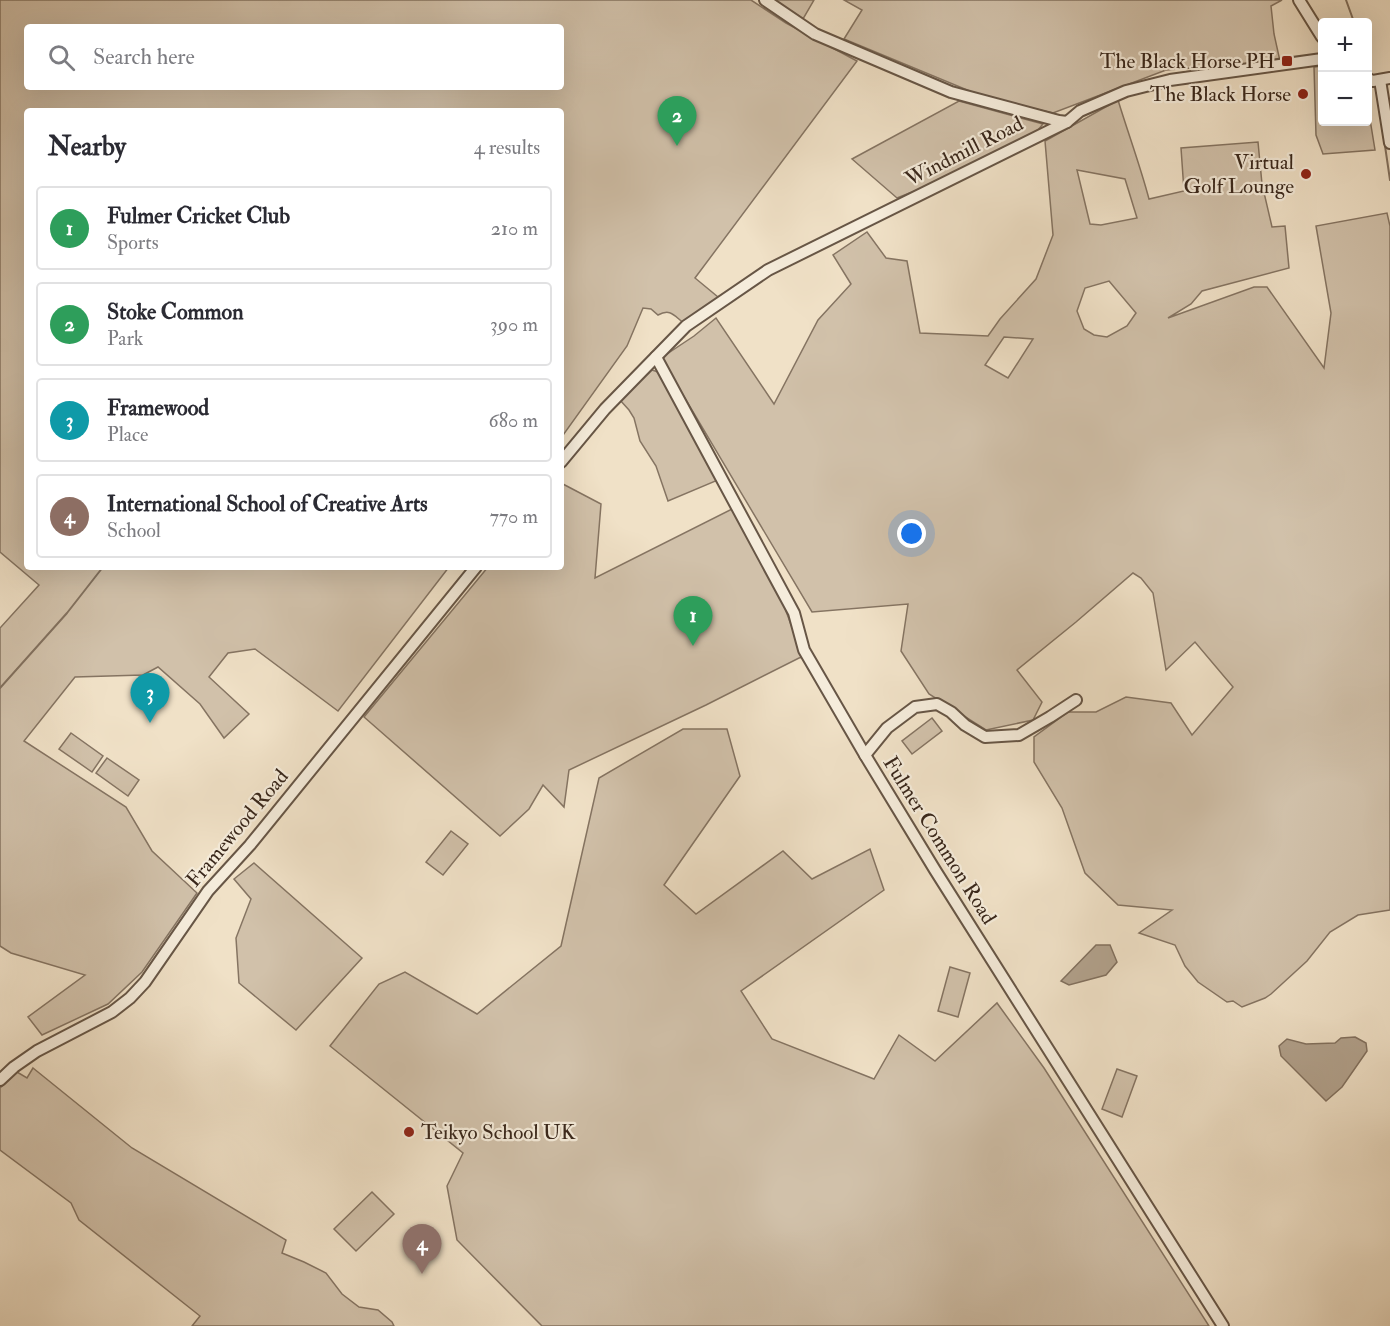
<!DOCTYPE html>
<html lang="en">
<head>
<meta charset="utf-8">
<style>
	:root { --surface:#fff; --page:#f2f2f3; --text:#2b2b33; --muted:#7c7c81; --line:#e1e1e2; --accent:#d93025 }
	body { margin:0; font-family:"IM FELL Double Pica",serif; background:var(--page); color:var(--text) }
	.controls { position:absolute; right:18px; top:18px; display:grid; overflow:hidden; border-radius:6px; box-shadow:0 6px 24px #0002 }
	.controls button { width:54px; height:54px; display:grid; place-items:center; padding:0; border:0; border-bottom:2px solid var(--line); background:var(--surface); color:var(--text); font:30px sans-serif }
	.you { position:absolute; left:912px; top:534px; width:21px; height:21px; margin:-15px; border:4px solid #fff; border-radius:50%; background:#1a73e8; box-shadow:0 0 0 9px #1a73e833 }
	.badge { display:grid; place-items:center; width:39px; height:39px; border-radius:50%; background:var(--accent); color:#fff; font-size:20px; font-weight:700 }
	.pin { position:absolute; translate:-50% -50px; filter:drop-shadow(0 2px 3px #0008) }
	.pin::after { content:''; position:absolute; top:32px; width:21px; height:18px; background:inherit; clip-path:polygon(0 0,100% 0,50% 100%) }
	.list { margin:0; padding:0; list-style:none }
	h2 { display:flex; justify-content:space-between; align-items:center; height:78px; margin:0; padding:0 24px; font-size:26px }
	h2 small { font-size:20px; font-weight:400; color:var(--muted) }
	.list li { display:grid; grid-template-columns:39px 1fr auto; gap:18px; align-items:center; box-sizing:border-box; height:84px; margin:0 12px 12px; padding:0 12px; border:2px solid var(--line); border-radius:6px }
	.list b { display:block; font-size:22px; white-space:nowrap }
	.list p { margin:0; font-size:20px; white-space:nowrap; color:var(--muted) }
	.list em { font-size:20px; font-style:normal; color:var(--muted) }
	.icon { flex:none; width:33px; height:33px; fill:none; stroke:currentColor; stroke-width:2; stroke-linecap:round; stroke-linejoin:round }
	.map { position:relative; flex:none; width:1390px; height:1326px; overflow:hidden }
	.search { position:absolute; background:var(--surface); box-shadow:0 6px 24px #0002; left:24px; top:24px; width:540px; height:66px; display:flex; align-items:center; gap:15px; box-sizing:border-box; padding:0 21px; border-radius:6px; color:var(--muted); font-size:22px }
	.panel { position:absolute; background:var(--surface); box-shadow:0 6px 24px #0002; left:24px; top:108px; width:540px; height:462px; border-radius:6px }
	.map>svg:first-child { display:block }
	.green { fill:#d1c1aa; stroke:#857462; stroke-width:1.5; fill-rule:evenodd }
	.water { fill:#b2a28d; stroke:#82715f; stroke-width:1.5 }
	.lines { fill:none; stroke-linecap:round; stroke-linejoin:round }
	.stream { stroke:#82715f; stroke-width:2 }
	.minor-casing { stroke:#675646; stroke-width:14 }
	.minor { stroke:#f5ecdb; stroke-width:10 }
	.poi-dot { fill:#8f2418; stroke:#f5ecdb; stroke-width:2 }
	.labels { text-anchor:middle; stroke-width:4.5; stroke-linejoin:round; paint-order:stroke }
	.poi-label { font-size:21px; fill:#39271b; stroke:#f5ecdb; text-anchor:end }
	.street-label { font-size:21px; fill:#39271b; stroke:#f5ecdb }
</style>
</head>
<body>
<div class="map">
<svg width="1390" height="1326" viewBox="0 0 1390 1326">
	<rect width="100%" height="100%" fill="#f0e1c7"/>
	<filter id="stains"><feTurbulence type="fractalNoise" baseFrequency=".00333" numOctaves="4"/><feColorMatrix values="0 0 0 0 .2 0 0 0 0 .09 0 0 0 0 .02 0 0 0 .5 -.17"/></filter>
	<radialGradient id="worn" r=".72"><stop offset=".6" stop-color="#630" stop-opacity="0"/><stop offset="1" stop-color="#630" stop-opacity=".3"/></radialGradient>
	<g class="green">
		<path d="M0,0h751l35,23 71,38 -162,217 23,19 -20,18 -13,9c-11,-8 -14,-16 -27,-9l-7,-6 -8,-1 -16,38 -66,92v-327h-534v456h422l-111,144 -83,-62 -27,4 -19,24 40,37 -25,24 -24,-34 -42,-37 -15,8 -68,2 -51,64 102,66 26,44 45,42 -55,79 -34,32 -66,31 -14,-18 57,-42 -74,-22 -11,-7v-318l39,-43 -39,-33zM27,27h534v60h-534z"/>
		<polygon points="774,0 814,0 803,19"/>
		<polygon points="844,0 1282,0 1271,6 1274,34 1280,61 1166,70 1053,113 984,97 844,39 862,10"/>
		<polygon points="1322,66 1322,122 1368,122 1368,107 1375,150 1323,154 1316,135 1314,67"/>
		<path d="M1118,100c10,33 22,65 31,99l35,-8 -3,-43 77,-6 4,42 10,43 13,-1 4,42 -87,23 -11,13 -23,14 86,-31h13l57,81 7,-55 -15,-87 71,-13 3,13v684l-32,5 -28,17 -23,29 -36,33 -6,4 -23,9 -9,-6 -6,1 -29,-20 -13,-16 -10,-21 -36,-12 33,-23 -54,-5 -33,-32 -23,-65 -28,-46v-25l34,-25h28l30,-15 45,6 21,32 41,-48 -38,-45 -29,28 -13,-77 -12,-15 -8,-5 -57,49 -59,48 25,32 -9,18 -47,10 -57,-36 -28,-43 7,-47 -96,8 -151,-254 33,-22 22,-18 58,86 44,-84 33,-36 -18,-29 34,-23 19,26 21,3 13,72 68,3 12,-17 36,-40 17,-44 -8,-94zM1077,170l48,9 12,39 -36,7 -11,-1zM1109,281l27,32 -9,13 -20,11 -13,-2 -10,-6 -7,-18 8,-23zM1004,337l29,2 -25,39 -23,-13z"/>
		<polygon points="959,101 1043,124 1038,130 968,170 897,198 852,159"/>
		<polygon points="652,370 661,373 718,480 668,501 656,466 640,441 634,418 629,410 620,400"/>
		<polygon points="561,483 601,504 595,578 734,508 783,603 803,657 799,658 706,705 569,770 564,807 543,785 529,809 500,836 364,717 488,567 561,567"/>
		<polygon points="932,718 942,731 912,754 902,741"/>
		<polygon points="683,729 727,729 740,776 664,885 696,914 783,851 812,879 870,849 884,890 741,991 772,1039 874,1079 899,1035 935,1061 997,1003 1044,1068 1209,1326 542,1326 457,1240 447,1186 463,1153 330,1046 379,984 405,972 477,1014 561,946 599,778"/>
		<polygon points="71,733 103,756 92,772 59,749"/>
		<polygon points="107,758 139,780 128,796 96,773"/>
		<polygon points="451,831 468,844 443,875 426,862"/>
		<polygon points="254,863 362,958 296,1030 239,983 236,938 251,899 234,879"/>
		<polygon points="950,967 970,973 958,1017 938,1011"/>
		<polygon points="33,1068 132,1148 286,1240 282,1253 304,1262 326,1273 342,1294 359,1307 378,1310 392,1322 394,1326 192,1326 200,1316 79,1220 71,1203 0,1150 0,1088 17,1072 27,1078"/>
		<polygon points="1117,1069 1137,1076 1122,1117 1102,1109"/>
		<polygon points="372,1192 394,1214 356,1251 334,1229"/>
	</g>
	<g class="water">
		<polygon points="1096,945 1110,945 1117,962 1106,975 1069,985 1061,981"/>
		<polygon points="1355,1037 1366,1043 1367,1051 1342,1087 1326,1101 1281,1056 1279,1046 1287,1039 1306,1044 1335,1043 1341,1038"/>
	</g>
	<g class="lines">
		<g class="stream">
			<polyline points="1346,0 1354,22"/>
			<polyline points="1378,98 1390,180"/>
			<polyline points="0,688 67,613 103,567"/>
		</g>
		<g class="minor-casing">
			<g id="minor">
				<polyline points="765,0 815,34 951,92 1059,121 1067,122"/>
				<polyline points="1299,0 1322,37"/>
				<polyline points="1368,79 1373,81 1390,78"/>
				<polyline points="1380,80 1390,143"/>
				<polyline points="656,357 794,613 804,650 865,755 935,870 1223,1326"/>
				<polyline points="561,462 605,409 686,326 768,270 1067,122 1080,111 1126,91 1170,80 1322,59"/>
				<polyline points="865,755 887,728 915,707 937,704 951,712 965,725 985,737 1019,735 1050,717 1076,700"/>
				<polyline points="0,1080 14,1067 37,1051 112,1012 130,998 145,982 208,891 250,845 476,567"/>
			</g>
		</g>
		<use href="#minor" class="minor"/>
	</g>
	<g class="poi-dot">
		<rect x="1281" y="55" width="12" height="12" rx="3"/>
		<circle cx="1303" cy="94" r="6"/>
		<circle cx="1306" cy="174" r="6"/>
		<circle cx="409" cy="1132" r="6"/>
	</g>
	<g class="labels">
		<g class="poi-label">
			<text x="1275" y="68">The Black Horse PH</text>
			<text x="1291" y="101">The Black Horse</text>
			<text x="1294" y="169">Virtual<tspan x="1294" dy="24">Golf Lounge</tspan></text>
			<text x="421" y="1139" text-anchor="start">Teikyo School UK</text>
		</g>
		<g class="street-label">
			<text transform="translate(964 151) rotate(-27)" y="7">Windmill Road</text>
			<text transform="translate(237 828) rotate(-50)" y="7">Framewood Road</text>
			<text transform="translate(940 840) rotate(58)" y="7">Fulmer Common Road</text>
		</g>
	</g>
	<rect width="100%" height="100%" filter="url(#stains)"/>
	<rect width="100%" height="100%" fill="url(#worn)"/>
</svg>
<div class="controls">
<button>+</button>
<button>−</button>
</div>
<div class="you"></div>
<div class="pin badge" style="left:693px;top:646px;background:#2e9e5b">1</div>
<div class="pin badge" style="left:677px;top:146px;background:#2e9e5b">2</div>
<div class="pin badge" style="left:150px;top:723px;background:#0f9aa8">3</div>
<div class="pin badge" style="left:422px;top:1274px;background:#8d6e63">4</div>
<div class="search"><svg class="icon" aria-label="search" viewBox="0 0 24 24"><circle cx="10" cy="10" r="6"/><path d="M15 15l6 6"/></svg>Search here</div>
<section class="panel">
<h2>Nearby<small>4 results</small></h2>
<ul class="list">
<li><span class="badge" style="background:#2e9e5b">1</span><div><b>Fulmer Cricket Club</b><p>Sports</p></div><em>210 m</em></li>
<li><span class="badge" style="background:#2e9e5b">2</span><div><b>Stoke Common</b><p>Park</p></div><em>390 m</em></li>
<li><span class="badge" style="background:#0f9aa8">3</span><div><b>Framewood</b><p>Place</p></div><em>680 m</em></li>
<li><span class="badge" style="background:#8d6e63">4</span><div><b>International School of Creative Arts</b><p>School</p></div><em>770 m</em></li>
</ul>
</section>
</div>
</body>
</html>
